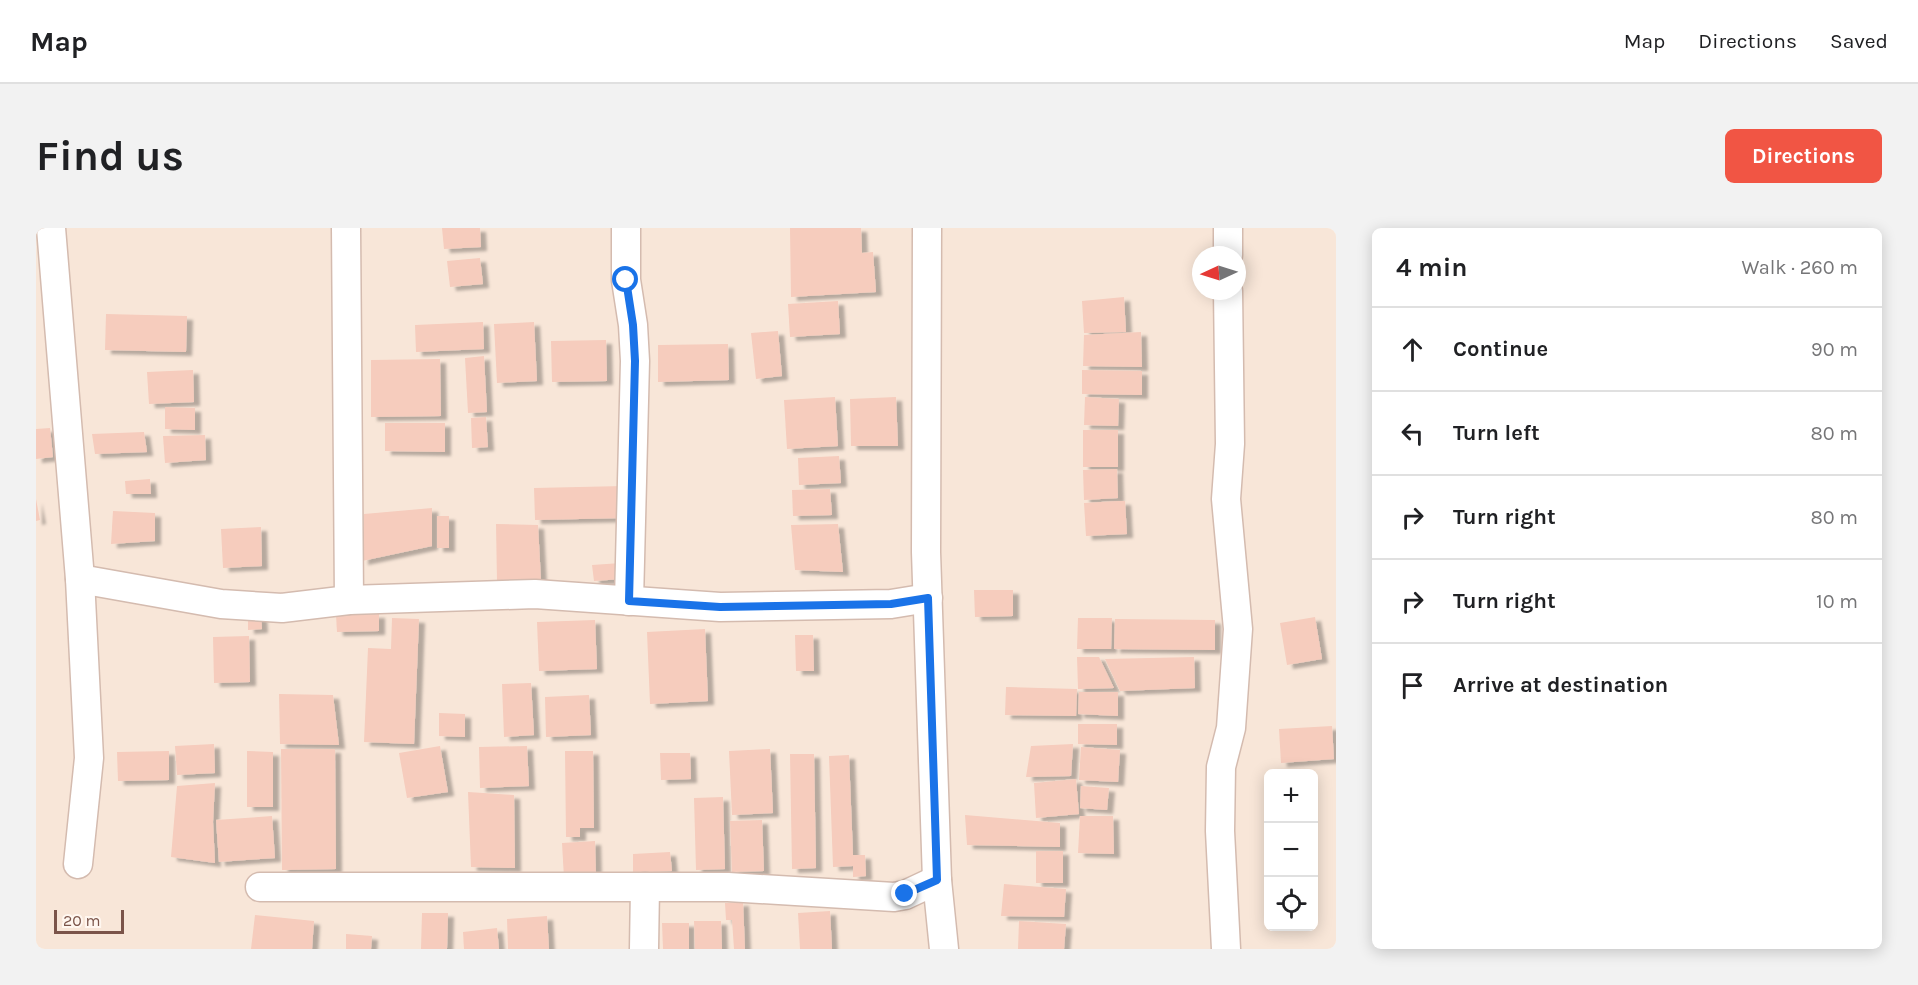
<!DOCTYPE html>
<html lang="en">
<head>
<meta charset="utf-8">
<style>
	:root { --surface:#fff; --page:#f2f2f2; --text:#202124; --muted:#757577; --line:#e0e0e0; --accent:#f15544 }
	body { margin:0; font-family:Karla,sans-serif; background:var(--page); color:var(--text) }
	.controls { position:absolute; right:18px; bottom:18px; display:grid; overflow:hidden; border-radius:9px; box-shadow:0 3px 15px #0003 }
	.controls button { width:54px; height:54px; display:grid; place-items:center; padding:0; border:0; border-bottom:2px solid var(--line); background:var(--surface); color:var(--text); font:30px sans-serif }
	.compass { position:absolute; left:1156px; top:18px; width:54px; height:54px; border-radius:50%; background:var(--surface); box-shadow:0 3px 15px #0003; rotate:266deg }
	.scale { position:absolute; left:18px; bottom:15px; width:70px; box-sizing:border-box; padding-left:6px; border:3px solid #7b5449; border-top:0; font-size:16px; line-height:21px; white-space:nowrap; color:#7b5449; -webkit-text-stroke:4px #fff7f0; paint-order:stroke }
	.stop { position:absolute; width:18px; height:18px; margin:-14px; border:4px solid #1a73e8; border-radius:50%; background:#fff }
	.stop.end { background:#1a73e8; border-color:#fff; box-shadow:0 2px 6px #0008 }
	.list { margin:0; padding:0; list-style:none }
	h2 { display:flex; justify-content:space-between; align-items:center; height:78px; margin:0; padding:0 24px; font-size:26px }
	h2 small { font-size:20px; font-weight:400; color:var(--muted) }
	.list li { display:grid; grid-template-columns:39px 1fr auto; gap:18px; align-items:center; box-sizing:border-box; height:84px; padding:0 24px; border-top:2px solid var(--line) }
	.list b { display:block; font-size:22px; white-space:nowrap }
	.list em { font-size:20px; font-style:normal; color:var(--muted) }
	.icon { flex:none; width:33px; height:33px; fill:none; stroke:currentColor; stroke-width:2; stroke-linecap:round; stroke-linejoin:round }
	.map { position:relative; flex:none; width:1300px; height:721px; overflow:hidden; border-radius:9px }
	header { display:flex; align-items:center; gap:36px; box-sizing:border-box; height:84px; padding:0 30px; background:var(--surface); border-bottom:2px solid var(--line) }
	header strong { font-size:28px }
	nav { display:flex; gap:33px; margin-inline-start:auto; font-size:21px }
	.intro { display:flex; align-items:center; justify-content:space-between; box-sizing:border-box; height:144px; padding:0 36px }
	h1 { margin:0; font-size:42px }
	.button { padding:15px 27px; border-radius:9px; background:var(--accent); color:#fff; font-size:21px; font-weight:700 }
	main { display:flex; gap:36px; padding:0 36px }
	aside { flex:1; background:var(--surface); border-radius:9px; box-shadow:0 3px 15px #0003 }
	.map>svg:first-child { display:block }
	.residential { fill:#f8e6d8; fill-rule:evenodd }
	.building { fill:#f6ccbd; filter:url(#shadow) }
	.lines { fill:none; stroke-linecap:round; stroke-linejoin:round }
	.minor-casing { stroke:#d4bbaf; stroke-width:31 }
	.minor { stroke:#fff; stroke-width:28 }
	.route { stroke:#1a73e8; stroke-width:8 }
</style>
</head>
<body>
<header>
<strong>Map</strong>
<nav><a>Map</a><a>Directions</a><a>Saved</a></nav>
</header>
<div class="intro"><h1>Find us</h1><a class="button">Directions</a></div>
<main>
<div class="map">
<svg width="1300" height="721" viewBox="0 0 1300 721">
	<defs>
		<filter id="shadow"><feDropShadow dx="6" dy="4" stdDeviation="1.5" flood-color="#0004"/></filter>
	</defs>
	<rect width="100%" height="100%" fill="#fef3e8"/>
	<path class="residential" d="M0,0h1300v721h-1300zM1165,27h36v36h-36zM1232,546h46v152h-46z"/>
	<g class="building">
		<polygon points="406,0 444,0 445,19 408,21"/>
		<polygon points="754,0 825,0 826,25 837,24 840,64 755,69"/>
		<polygon points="444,30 447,56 414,59 411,33"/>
		<polygon points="1088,69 1090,104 1048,105 1046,73"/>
		<polygon points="802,73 804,106 754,109 752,76"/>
		<polygon points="70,86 151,88 150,124 69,122"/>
		<polygon points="447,94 448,121 380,124 379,97"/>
		<polygon points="498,94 501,153 461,155 458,96"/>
		<polygon points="742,103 746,148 720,151 715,105"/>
		<polygon points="1105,104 1106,139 1047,138 1048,107"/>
		<polygon points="570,112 571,153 516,154 515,113"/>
		<polygon points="692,116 693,152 622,154 622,117"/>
		<polygon points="448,128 451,184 432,185 429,130"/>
		<polygon points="404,131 405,188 335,189 335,132"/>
		<polygon points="157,142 158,174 113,176 111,144"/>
		<polygon points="1046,142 1106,143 1106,167 1046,166"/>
		<polygon points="799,169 802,218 751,221 748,172"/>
		<polygon points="860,169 862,218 815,218 814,171"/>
		<polygon points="1049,169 1083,171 1082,198 1048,197"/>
		<polygon points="129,179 159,180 159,202 129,201"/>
		<polygon points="450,189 452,219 436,220 435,190"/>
		<polygon points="349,195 409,195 409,224 349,223"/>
		<polygon points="14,200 17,229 0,231 0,201"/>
		<rect x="1047" y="202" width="35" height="37"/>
		<polygon points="108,204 111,224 59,226 56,206"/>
		<polygon points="169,207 170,232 129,235 127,208"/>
		<polygon points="803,228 805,255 763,257 762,230"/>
		<polygon points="1081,241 1082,270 1048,272 1047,242"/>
		<polygon points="114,251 115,266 90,266 89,253"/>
		<polygon points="588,258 588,290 499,292 498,260"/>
		<polygon points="794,261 796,287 757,288 756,262"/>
		<polygon points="0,271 4,292 0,293"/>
		<polygon points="1082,273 1089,273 1091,306 1050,308 1048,275"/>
		<polygon points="396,280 396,318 326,333 328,286"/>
		<polygon points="77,283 119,285 119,313 75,316"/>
		<rect x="401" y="288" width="12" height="32"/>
		<polygon points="460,296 502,297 505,353 461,354"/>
		<polygon points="802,296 807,344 759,342 755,297"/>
		<polygon points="225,299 226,338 187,340 185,301"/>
		<polygon points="585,335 586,351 558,353 556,337"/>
		<polygon points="938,362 977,362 977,388 939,389"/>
		<polygon points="212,385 225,385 226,401 212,402"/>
		<polygon points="343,386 343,403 301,404 300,387"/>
		<polygon points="1279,389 1286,431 1251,437 1244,395"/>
		<polygon points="356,390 383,391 378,516 328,514 332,420 355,421"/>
		<polygon points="1042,390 1076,390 1075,421 1041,421"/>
		<polygon points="1079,391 1179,392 1179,422 1078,421"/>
		<polygon points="559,392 561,441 503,443 501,394"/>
		<polygon points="669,401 672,473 614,476 611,404"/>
		<polygon points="759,407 777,407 778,443 760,443"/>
		<polygon points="213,408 214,454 178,455 177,409"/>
		<polygon points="1041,429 1063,429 1078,460 1042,461"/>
		<polygon points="1158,429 1159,460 1084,463 1069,431"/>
		<polygon points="495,455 498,507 468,509 466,456"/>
		<polygon points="970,459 1041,461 1040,488 969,487"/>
		<polygon points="1043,464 1082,464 1082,488 1042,486"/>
		<polygon points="243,466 297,467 303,517 244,516"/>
		<polygon points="553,467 555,507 510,509 509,469"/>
		<polygon points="403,485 429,486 429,509 403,508"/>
		<polygon points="1042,496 1081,496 1081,517 1042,516"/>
		<polygon points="1296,498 1298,531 1245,535 1243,501"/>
		<polygon points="178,516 179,545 141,547 139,518"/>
		<polygon points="1037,516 1035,548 990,549 995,518"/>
		<polygon points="404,518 412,564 371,570 363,525"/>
		<polygon points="491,518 493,558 444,560 443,519"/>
		<polygon points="1045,519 1084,522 1082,554 1043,552"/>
		<polygon points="245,521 299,521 300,641 246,642"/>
		<polygon points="734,521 737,585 696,587 693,523"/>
		<polygon points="133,523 133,552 82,553 81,524"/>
		<polygon points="211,523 237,524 237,579 211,579"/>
		<polygon points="529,523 557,523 558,600 544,600 544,609 530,609"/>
		<polygon points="624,525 654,525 655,551 625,552"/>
		<polygon points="754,526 778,526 780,640 756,641"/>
		<polygon points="813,527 817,627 829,627 830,648 817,649 817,638 797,639 793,528"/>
		<polygon points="1040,551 1043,586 1000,590 998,555"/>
		<polygon points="179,555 177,594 179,635 135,629 141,558"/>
		<polygon points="1045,558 1073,560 1071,582 1044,580"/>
		<polygon points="432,564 478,567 479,640 435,639"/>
		<polygon points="687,569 689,641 660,642 658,570"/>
		<polygon points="929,587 1024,595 1024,619 931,617"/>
		<polygon points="236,588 239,630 183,634 180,592"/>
		<polygon points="1044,588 1077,588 1078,626 1042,625"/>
		<polygon points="726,592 728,643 696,644 694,593"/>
		<polygon points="559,613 560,648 528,650 526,615"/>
		<rect x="1000" y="623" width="27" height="32"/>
		<polygon points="634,624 636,643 597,645 597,626"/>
		<polygon points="968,656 1030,661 1028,689 965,688"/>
		<polygon points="707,674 709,721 698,721 696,692 690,692 689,675"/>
		<polygon points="794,683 796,721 764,721 762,685"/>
		<polygon points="386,685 412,685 411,721 385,721"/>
		<polygon points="219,687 278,693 276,721 215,721"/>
		<polygon points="511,688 513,721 472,721 471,691"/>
		<polygon points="658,693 685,693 686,721 659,721"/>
		<polygon points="983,693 1030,696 1028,721 982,721"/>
		<polygon points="626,695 653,695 653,721 627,721"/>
		<polygon points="461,700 463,721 428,721 427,704"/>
		<polygon points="310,706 336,708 335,721 310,721"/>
	</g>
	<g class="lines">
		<g class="minor-casing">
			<g id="minor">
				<polyline points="15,0 44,351 53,530 42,636"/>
				<polyline points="310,0 313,372"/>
				<polyline points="590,0 590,52 597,97 599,133 593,373"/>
				<polyline points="891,0 890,324 901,652 908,721"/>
				<polyline points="1192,27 1192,0"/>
				<polyline points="44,351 185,376 246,380 313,372 499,366 684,379 855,376 892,370"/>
				<polyline points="224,659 692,659 858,669 869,667 901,652"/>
				<polyline points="608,721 609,659"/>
				<polyline points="1190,721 1184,603 1185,539 1195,500 1202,401 1190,271 1194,216 1192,63"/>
			</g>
		</g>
		<use href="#minor" class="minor"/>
	</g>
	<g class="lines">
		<polyline class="route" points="590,52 597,97 599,133 593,373 684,379 855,376 892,370 901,652 869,666"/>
	</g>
</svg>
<div class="controls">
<button>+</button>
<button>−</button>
<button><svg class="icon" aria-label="locate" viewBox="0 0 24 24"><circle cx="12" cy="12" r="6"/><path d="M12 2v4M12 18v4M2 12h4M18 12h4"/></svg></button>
</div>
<svg class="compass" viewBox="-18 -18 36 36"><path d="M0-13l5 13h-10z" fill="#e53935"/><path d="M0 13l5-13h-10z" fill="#757577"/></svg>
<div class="scale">20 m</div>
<div class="stop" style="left:590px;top:52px"></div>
<div class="stop end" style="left:869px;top:666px"></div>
</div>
<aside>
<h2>4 min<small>Walk · 260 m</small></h2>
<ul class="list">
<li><svg class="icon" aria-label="ahead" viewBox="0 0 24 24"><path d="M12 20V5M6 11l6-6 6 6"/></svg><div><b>Continue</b></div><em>90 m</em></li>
<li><svg class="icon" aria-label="left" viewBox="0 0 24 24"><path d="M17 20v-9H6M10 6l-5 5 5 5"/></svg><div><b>Turn left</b></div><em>80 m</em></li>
<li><svg class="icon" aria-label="right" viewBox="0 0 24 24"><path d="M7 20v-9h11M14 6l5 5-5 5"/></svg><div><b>Turn right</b></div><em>80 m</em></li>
<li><svg class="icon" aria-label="right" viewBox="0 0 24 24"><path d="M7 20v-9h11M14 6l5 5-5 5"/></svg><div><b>Turn right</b></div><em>10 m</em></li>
<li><svg class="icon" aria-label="arrive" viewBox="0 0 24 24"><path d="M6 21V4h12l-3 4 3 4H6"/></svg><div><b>Arrive at destination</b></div></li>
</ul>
</aside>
</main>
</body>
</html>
